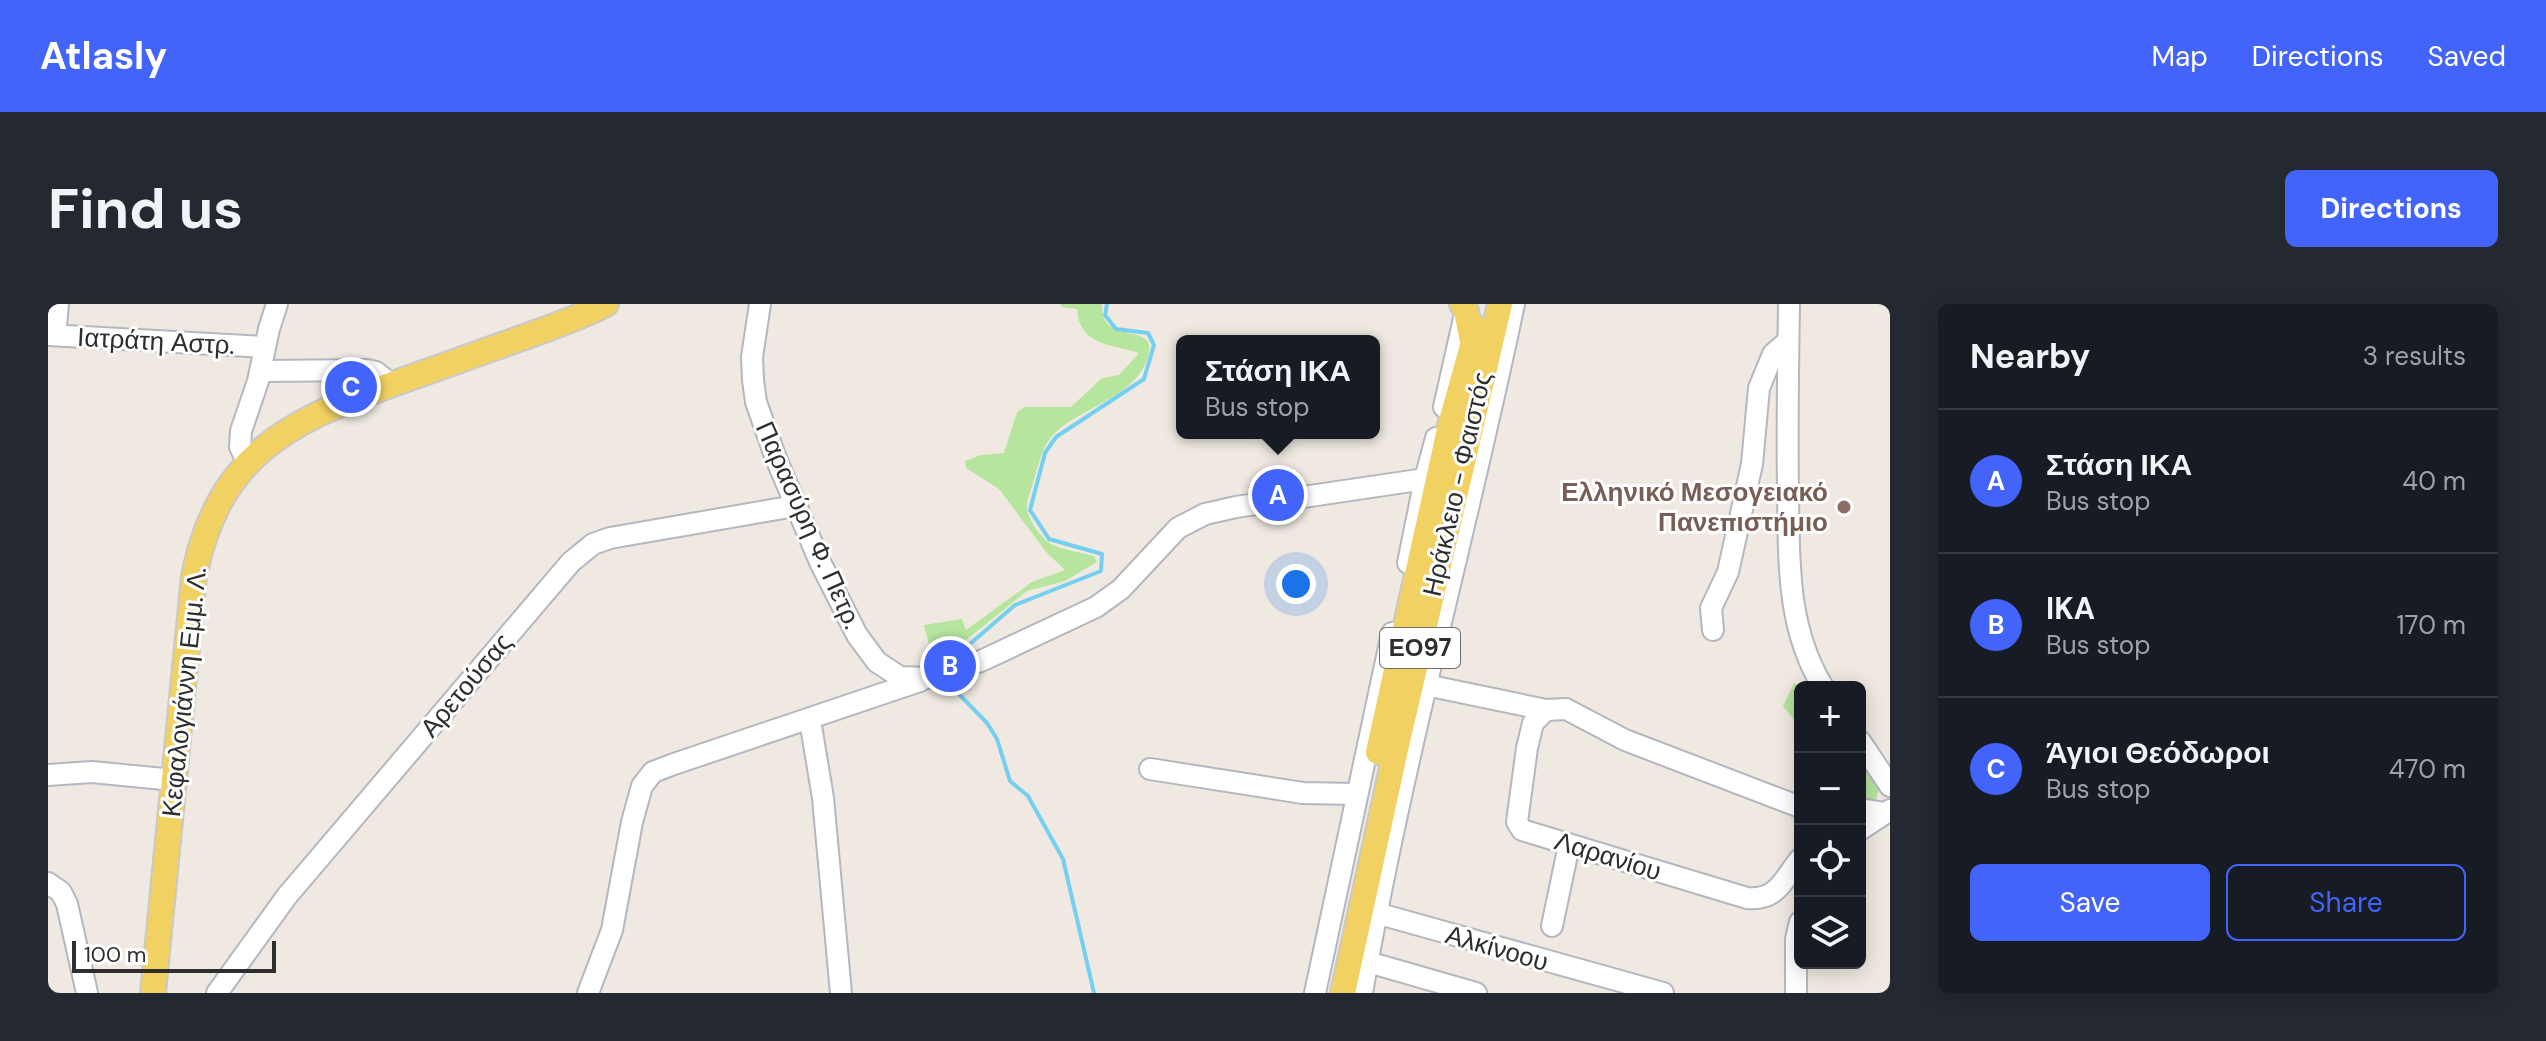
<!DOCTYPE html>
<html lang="en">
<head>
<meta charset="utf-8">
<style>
	:root { --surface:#171b24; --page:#242831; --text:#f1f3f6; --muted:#9ea1a6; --line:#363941; --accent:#4264fb }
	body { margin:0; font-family:"DM Sans",sans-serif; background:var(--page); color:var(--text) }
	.controls { position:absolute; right:24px; bottom:24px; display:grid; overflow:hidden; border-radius:12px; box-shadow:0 4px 20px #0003 }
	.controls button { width:72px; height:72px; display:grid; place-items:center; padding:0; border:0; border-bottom:2px solid var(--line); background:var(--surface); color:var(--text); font:40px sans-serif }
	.scale { position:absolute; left:24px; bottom:20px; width:204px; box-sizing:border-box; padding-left:8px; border:4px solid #2e2e2e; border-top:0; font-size:22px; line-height:28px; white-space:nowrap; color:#2e2e2e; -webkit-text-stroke:6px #fff; paint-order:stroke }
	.you { position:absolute; left:1248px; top:280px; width:28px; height:28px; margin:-20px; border:6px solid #fff; border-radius:50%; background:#1a73e8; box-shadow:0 0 0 12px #1a73e833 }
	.badge { display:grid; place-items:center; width:52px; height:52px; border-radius:50%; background:var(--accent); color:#fff; font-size:26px; font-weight:700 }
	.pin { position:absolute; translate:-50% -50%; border:4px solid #fff; box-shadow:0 2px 8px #0006 }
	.popup { position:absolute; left:1128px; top:31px; width:204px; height:104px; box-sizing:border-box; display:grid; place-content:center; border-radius:12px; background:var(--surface); filter:drop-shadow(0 2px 6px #0005); font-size:26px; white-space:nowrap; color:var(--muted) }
	.popup b { font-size:30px; color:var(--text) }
	.popup::after { content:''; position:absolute; left:50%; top:100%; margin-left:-16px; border:16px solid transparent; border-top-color:var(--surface) }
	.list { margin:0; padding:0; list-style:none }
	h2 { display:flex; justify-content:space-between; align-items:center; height:104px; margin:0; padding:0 32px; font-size:34px }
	h2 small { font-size:26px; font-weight:400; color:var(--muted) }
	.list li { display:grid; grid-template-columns:52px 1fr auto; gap:24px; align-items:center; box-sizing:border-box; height:144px; padding:0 32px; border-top:2px solid var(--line) }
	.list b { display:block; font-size:30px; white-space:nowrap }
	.list p { margin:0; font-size:26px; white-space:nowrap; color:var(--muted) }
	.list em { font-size:26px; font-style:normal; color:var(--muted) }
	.actions { display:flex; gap:16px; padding:24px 32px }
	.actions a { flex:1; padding:18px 0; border:2px solid var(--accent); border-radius:12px; text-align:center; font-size:28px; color:var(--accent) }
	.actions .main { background:var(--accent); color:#fff }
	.icon { flex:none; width:44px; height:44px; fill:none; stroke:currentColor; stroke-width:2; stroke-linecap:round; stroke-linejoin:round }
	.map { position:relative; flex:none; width:1842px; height:689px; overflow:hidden; border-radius:12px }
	header { display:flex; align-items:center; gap:48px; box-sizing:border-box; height:112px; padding:0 40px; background:var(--accent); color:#fff }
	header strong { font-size:38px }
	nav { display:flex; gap:44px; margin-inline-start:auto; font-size:28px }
	.intro { display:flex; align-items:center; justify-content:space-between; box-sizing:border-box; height:192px; padding:0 48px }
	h1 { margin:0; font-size:56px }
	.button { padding:20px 36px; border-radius:12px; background:var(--accent); color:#fff; font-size:28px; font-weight:700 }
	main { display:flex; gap:48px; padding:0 48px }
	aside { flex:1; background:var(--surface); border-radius:12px; box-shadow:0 4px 20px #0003 }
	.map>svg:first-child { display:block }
	.green { fill:#b6e59e }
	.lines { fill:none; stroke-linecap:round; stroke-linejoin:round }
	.stream { stroke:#75cff0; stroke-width:4 }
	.minor-casing { stroke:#b4b7c1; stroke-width:24 }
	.major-casing { stroke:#c9c9c9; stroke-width:28 }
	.minor { stroke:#fff; stroke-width:20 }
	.major { stroke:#f2d163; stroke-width:24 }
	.education-dot { fill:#8d6e63; stroke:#fff; stroke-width:3 }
	.labels { text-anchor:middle; stroke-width:6; stroke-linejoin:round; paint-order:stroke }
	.shield { fill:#fff; stroke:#6d6d6d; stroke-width:2 }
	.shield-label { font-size:24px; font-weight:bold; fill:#2e2e2e }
	.street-label { font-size:26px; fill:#2e2e2e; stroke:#fff }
	.education-label { font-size:26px; font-weight:bold; fill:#785e54; stroke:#fff; text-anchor:end }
</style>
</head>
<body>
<header>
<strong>Atlasly</strong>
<nav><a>Map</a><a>Directions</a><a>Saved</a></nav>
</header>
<div class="intro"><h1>Find us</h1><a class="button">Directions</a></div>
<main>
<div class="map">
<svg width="1842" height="689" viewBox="0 0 1842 689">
	<rect width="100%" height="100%" fill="#efe9e1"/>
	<g class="green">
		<path d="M1013,0h41c-3,42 53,18 47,48 -8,44 -65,53 -94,81 -12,11 -16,29 -20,43 -2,9 -8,21 -8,30 -1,12 15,34 26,39 12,6 28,7 41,11l3,6 -32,19 -38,10 -66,53 -6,21 -20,3 -11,-43 38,-6 4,11 66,-48 33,-12 -18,-17 -48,-64 -33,-21 -1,-7 16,-6 23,-2 13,-41 8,-5h46l31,-29 17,-3 20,-22c-27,-9 -60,-7 -62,-44l-16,-2z"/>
		<polygon points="1746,379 1754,383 1752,423 1735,402"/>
		<polygon points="1812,458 1831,484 1827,500 1812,497"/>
	</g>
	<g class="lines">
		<g class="stream">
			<polyline points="913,357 915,346 967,301 1053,267 1054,250 1001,235 982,206 997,149 1008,133 1096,75 1106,41 1100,29 1068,25 1057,11 1059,0"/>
			<polyline points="911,370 908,387 939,419 949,435 962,477 980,492 1015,555 1046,689"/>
		</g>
		<g class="minor-casing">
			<g id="minor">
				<polyline points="712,0 704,53 705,76 708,98 727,152 772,258 809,331 829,358 852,373 880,374 933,357 1048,303 1073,285 1130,224 1157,210 1188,203 1377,175"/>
				<path d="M1741,0c-1,62 -2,124 -1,185 1,69 -2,138 35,198"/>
				<polyline points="0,31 217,43"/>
				<polyline points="7,31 10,0"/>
				<polyline points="213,67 319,66 328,68 343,80"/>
				<polyline points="1396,103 1417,10"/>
				<polyline points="200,159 192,143 193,127 210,77 221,25 229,0"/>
				<polyline points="1360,259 1377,175 1388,134"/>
				<polyline points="1665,326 1663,304 1680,268 1704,160 1711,84 1725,50 1740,37"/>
				<polyline points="1378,381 1498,406 1518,405 1577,436 1752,503"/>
				<path d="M1498,406l-13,13 -6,25 -10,74 5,8 225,68c30,3 36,-18 53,-39"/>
				<polyline points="762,416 775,494 793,689"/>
				<polyline points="1812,437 1842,482"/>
				<polyline points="1102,465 1255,489 1308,490"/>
				<polyline points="0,471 44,468 126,476"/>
				<polyline points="1812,505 1837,509"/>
				<polyline points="1812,526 1842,506"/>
				<polyline points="0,579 13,588 19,600 39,689"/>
				<polyline points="1328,609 1615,689"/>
				<polyline points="1504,622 1521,541"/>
				<polyline points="1320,658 1428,689"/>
				<polyline points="169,689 239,592 523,258 545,240 562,234 747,202"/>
				<polyline points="540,689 564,626 584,518 594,482 605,468 626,460 872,377"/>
				<polyline points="1267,689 1344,329"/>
				<path d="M1314,689c40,-232 104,-459 152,-689"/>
				<polyline points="1748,689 1748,635 1752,618"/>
			</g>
		</g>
		<g class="major-casing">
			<g id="major">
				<polyline points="1414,0 1418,7 1425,42"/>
				<polyline points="1330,448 1402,121 1429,24"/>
				<path d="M105,689l41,-417c24,-118 90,-153 196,-191 42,-15 84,-30 126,-45 30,-11 61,-21 90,-36"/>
				<polyline points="1295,689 1349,441 1452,0"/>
			</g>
		</g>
		<use href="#minor" class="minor"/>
		<use href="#major" class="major"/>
	</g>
	<circle class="education-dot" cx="1796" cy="203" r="8"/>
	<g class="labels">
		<rect class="shield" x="1332" y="324" width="80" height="40" rx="6"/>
		<g class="shield-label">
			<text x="1372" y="352">ΕΟ97</text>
		</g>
		<g class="street-label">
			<text transform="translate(108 37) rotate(3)" y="9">Ιατράτη Αστρ.</text>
			<text transform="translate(1409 180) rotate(-77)" y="9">Ηράκλειο - Φαιστός</text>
			<text transform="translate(761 221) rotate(66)" y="9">Παρασύρη Φ. Πετρ.</text>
			<text transform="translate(418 381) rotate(-50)" y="9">Αρετούσας</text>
			<text transform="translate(136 388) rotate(-84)" y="9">Κεφαλογιάννη Εμμ. Λ.</text>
			<text transform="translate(1560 552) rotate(17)" y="9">Λαρανίου</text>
			<text transform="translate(1449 644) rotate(16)" y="9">Αλκίνοου</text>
		</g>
		<g class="education-label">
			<text x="1780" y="197">Ελληνικό Μεσογειακό<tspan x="1780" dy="30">Πανεπιστήμιο</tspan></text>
		</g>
	</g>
</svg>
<div class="controls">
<button>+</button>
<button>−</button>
<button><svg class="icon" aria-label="locate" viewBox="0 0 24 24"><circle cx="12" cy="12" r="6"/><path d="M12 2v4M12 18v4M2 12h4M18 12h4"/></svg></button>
<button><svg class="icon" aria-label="layers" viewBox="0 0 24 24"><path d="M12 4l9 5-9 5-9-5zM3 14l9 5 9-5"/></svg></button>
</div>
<div class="scale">100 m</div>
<div class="you"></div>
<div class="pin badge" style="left:1230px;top:191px">A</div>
<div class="popup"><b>Στάση ΙΚΑ</b>Bus stop</div>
<div class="pin badge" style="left:902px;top:362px">B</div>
<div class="pin badge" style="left:303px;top:83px">C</div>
</div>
<aside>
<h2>Nearby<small>3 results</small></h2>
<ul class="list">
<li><span class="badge">A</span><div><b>Στάση ΙΚΑ</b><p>Bus stop</p></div><em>40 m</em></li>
<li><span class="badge">B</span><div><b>IKA</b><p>Bus stop</p></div><em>170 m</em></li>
<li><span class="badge">C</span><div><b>Άγιοι Θεόδωροι</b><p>Bus stop</p></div><em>470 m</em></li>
</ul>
<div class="actions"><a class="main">Save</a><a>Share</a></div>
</aside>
</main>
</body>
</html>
